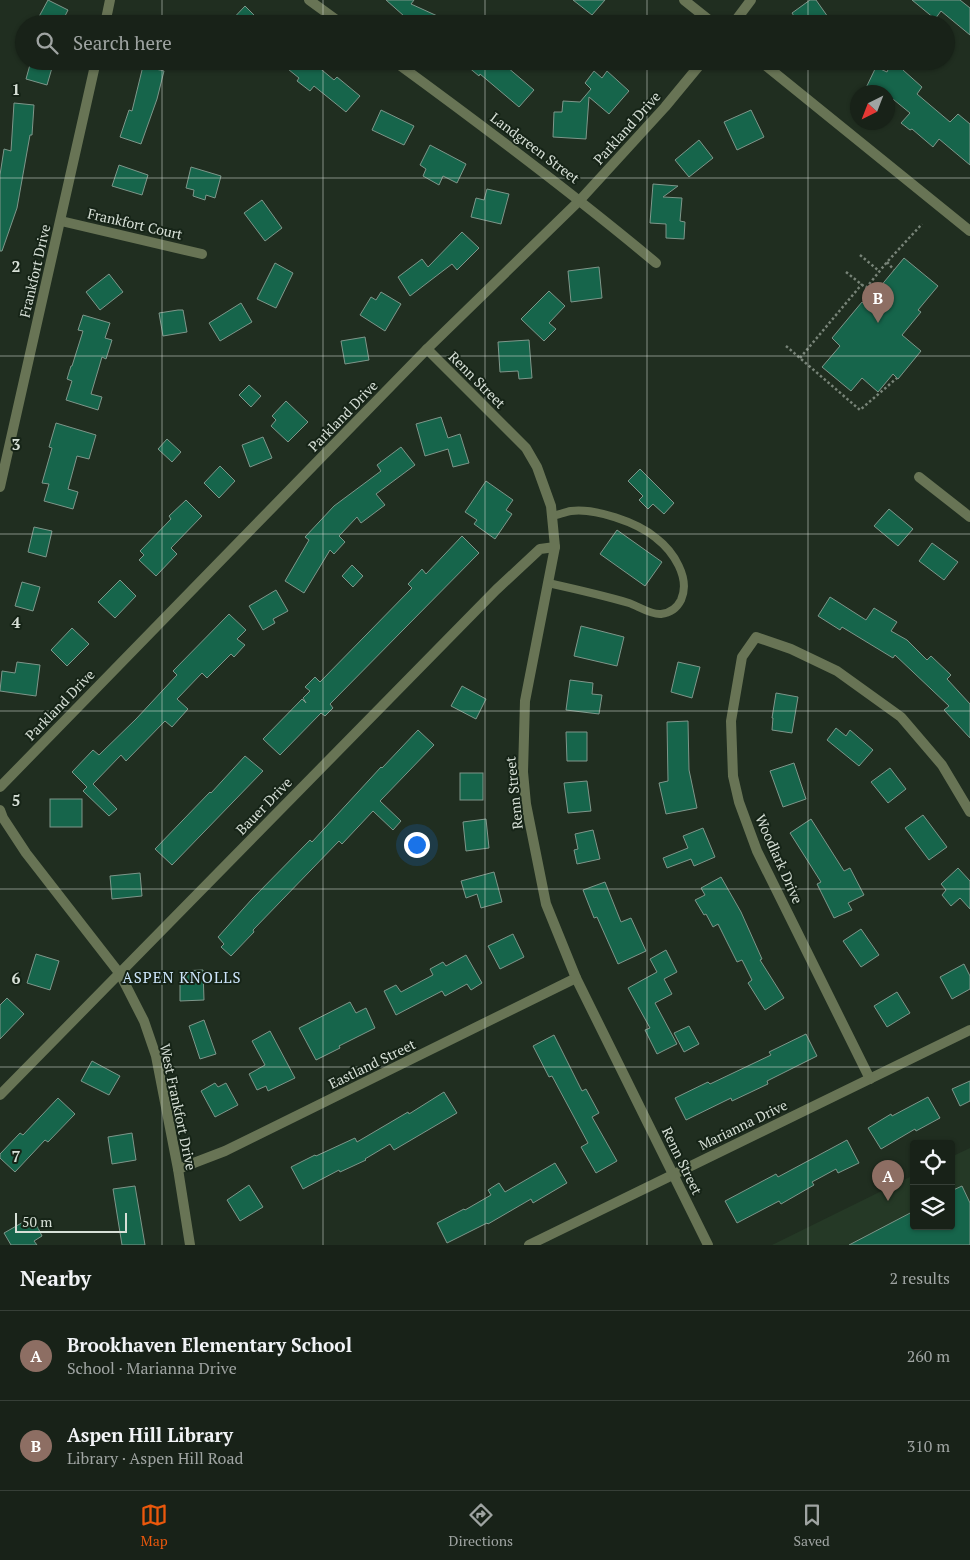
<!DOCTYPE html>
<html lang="en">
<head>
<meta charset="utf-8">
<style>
	:root { --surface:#182218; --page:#212a21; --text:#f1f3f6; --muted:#9fa4a2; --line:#363f37; --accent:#ea580c }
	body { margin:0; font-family:"PT Serif",serif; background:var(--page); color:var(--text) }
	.controls { position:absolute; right:15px; bottom:15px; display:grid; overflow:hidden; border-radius:5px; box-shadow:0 1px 4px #0004 }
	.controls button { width:45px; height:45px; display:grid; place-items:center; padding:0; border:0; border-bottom:1px solid var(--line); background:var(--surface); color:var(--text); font:25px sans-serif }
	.compass { position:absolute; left:850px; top:85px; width:45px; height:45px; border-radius:50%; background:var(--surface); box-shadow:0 1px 4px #0004; rotate:222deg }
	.scale { position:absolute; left:15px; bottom:12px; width:112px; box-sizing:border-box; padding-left:5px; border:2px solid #d7e0d7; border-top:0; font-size:14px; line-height:18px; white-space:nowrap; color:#d7e0d7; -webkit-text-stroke:4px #162417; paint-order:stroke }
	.you { position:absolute; left:416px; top:844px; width:18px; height:18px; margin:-12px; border:4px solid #fff; border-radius:50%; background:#1a73e8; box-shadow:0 0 0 8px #1a73e833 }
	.badge { display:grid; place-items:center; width:32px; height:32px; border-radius:50%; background:var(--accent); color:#fff; font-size:16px; font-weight:700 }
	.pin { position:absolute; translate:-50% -41px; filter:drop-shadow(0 1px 2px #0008) }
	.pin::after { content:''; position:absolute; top:26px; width:18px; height:15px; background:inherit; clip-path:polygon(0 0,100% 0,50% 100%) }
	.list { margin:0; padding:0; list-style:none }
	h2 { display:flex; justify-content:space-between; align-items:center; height:65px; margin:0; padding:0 20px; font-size:21px }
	h2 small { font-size:16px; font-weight:400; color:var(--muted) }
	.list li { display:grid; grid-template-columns:32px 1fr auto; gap:15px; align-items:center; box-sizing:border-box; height:90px; padding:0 20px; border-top:1px solid var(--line) }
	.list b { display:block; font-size:19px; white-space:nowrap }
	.list p { margin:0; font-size:16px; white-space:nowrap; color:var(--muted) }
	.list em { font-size:16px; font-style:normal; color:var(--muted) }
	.icon { flex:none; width:28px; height:28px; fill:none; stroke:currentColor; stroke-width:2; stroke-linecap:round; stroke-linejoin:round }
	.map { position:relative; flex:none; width:970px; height:1245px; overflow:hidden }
	.search { position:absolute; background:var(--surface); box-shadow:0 1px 4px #0004; left:15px; right:15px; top:15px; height:55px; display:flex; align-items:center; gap:12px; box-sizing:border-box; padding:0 18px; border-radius:28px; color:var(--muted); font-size:19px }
	.sheet { height:245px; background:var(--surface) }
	nav { display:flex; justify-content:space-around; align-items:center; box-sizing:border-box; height:70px; border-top:1px solid var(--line); background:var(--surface); font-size:14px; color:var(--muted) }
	nav a { display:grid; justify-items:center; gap:2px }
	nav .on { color:var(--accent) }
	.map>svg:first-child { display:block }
	.built { fill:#253926 }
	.building { fill:#16654b; stroke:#7e968a }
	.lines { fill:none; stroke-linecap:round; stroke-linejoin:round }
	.path { stroke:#788478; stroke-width:2.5; stroke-dasharray:2.5 2.5; stroke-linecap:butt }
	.service { stroke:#687455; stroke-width:8 }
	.minor { stroke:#687455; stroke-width:10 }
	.tertiary { stroke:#687455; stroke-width:10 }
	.grid { fill:none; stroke:#d7e0d7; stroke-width:1; stroke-opacity:0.55 }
	.labels { text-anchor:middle; stroke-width:4; stroke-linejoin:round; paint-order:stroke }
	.street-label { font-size:14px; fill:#d7e0d7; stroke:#162417 }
	.neighbourhood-label { font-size:15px; letter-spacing:1px; fill:#cde5fb; stroke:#162417 }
	.grid-label { font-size:16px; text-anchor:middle; font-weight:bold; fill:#d7e0d7; stroke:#162417; stroke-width:4; stroke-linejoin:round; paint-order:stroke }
</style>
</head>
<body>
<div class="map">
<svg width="970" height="1245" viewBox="0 0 970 1245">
	<rect width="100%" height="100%" fill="#202e20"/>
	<polygon class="built" points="970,1148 970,1245 772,1245 914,1175 914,1226 951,1226 951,1157"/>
	<g class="building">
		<polygon points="48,0 68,10 61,24 35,24"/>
		<polygon points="386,0 414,0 411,4 455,24 413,24"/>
		<polygon points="573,0 605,0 592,15"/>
		<polygon points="810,0 816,0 828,17 818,24 799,24 792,13"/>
		<polygon points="912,0 960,0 970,8 970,35 941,11 935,19"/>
		<polygon points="245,6 263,24 228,24"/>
		<polygon points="31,61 54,61 47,85 26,79"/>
		<polygon points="278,61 311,61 334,80 337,77 360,96 346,112 314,86 310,91 297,81 299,78"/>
		<polygon points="461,61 500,61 534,90 519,107 480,74 479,76"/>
		<polygon points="891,63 904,69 903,70 922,87 917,94 950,122 958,114 970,124 970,165 939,139 933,147 912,129 910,130 901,123 910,113 888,95 888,92 864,92 876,67 887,72"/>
		<polygon points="143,66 164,71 157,99 141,144 120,137 129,110 132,111"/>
		<polygon points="594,71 602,78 607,71 629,91 609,114 589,97 586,139 553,137 554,112 562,112 563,101 580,102 591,89 585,83"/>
		<polygon points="14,103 34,105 32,135 30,135 17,208 2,251 0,251 0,175 4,149 11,151"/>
		<polygon points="381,110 414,126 404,145 372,130"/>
		<polygon points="751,110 764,137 737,150 724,122"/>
		<polygon points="699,140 713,158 689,177 675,160"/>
		<polygon points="430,145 466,164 457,183 443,176 439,185 423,176 426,169 420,165"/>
		<polygon points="119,165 148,175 142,195 112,186"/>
		<polygon points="191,167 221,176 215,198 206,195 205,200 193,196 194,190 186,188"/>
		<polygon points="653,184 678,186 663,197 682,198 680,221 685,222 684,239 666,238 666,224 650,223"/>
		<polygon points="487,189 509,194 501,224 471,217 476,198 484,200"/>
		<polygon points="262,200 282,228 265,241 244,213"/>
		<polygon points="462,232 479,248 457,270 452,264 410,296 398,277 422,259 428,267"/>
		<polygon points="904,258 938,286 918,310 921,312 902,335 921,351 898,379 893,374 878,392 862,378 851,391 822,367 840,346 832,338 862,302 865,305"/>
		<polygon points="275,263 293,273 276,308 257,299"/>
		<polygon points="599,267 602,298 571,302 568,271"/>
		<polygon points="109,274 123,292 100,310 86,292"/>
		<polygon points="549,291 565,306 549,323 556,329 544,341 521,319"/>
		<polygon points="381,292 401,304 385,331 360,315 371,297 376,300"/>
		<polygon points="241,303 252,322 220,341 209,323"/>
		<polygon points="178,310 183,310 187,332 163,336 159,313"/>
		<polygon points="83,315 110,323 105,338 112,340 106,359 102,357 91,394 102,397 98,410 66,400 72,381 67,379 71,366 72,366 83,331 78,330"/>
		<polygon points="365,337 369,360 345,364 341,341"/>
		<polygon points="529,340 532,378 519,379 518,371 500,372 498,342"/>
		<polygon points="249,385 261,396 251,407 239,395"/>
		<polygon points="286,401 308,422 288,442 271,426 276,420 272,416"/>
		<polygon points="441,417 448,438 460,434 469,463 453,467 448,449 425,456 416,424"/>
		<polygon points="56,423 96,435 89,459 77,456 68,489 78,492 73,509 44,501 49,484 42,483 52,448 49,447"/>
		<polygon points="263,437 272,458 250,467 242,445"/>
		<polygon points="167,439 181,452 172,462 158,449"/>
		<polygon points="401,447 415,465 376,494 385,505 361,523 357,517 339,536 345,542 334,554 330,550 304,593 285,581 309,540 305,537 334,506 381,471 377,465"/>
		<polygon points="220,466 235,481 219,498 204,483"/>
		<polygon points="640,469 674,503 664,514 653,504 648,509 639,500 643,496 628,481"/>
		<polygon points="486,481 513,500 506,510 512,514 495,539 474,524 477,520 465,512"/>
		<polygon points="186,500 202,516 171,548 177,554 156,576 139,560 144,555 140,551 171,519 169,516"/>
		<polygon points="889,509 913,529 898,546 874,526"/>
		<polygon points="34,527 52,531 46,557 28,552"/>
		<polygon points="617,530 662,562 645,586 600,554"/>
		<polygon points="462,536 479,553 330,704 333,708 325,716 321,713 280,755 263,739 302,699 306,703 303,698 310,691 305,687 315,677 320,682 412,588 408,584 422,569 426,574"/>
		<polygon points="932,543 958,562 944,580 919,561"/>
		<polygon points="352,565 363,576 353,587 342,576"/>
		<polygon points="120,580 136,596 115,618 98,602"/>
		<polygon points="22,582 40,587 33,611 15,606"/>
		<polygon points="276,590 288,611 273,619 275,623 263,630 249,606"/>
		<polygon points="830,597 866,620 874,608 897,622 891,631 907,640 927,660 931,656 951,675 947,679 970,704 970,738 944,710 949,706 895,655 893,658 842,627 840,630 818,616"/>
		<polygon points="229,614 246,630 237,639 245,645 234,657 231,654 207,678 202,673 177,699 188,709 172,727 165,721 126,761 121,755 93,784 117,809 109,816 83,791 87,787 72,772 93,750 99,755 136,719 177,675 173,671"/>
		<polygon points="581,626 624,637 617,666 574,656"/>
		<polygon points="72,628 89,644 67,666 51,650"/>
		<polygon points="17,662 40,665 36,696 0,691 2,671 15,673"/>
		<polygon points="678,662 700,667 692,698 671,692"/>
		<polygon points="570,680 593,683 592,694 602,695 599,714 566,710"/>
		<polygon points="462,686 486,699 476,719 451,706"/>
		<polygon points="776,693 798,697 792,733 772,730 773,718 772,718"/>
		<polygon points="688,721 689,770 697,808 666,814 659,783 668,781 667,722"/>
		<polygon points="836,728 846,736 850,730 873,750 859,766 827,740"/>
		<polygon points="418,730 434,745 380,801 401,821 393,830 373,811 342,844 339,841 253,930 254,932 231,956 221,947 224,944 218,937 252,899 310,840 312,842 381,767 382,768"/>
		<polygon points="566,732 587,732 587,761 567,761"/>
		<polygon points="245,756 263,771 172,865 155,849 210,792 211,793"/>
		<polygon points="794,763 806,799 783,807 770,771"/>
		<polygon points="890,768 906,789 888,803 871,782"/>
		<rect x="460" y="773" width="23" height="27"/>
		<polygon points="587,781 591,811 568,813 564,783"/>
		<rect x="50" y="799" width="32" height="28"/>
		<polygon points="923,815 947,847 929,860 905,828"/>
		<polygon points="486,819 489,848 466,851 463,822"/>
		<polygon points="811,819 844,871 850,868 864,895 848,903 852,910 834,918 817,884 821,882 790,833"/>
		<polygon points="703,828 715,857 694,866 691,859 667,868 663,858 688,848 683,836"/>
		<polygon points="593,830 600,859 577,864 574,850 578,849 575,834"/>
		<polygon points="958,868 970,881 970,909 960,898 951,906 942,895 946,890 941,884"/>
		<polygon points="494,872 502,902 481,908 477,894 466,898 461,881"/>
		<polygon points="140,873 142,896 112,899 110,876"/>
		<polygon points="721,877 741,912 762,959 760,960 784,998 765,1010 748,983 752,980 742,960 737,962 718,924 713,927 706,914 704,915 695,900 705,895 701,888"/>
		<polygon points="605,882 621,922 631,918 646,951 618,964 597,917 594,918 583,890"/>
		<polygon points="861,929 879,955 861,967 843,941"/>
		<polygon points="513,934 524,957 500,969 488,946"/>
		<polygon points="666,950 677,972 664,979 672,994 655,1003 677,1044 657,1054 645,1030 650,1028 628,988 657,972 650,959"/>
		<polygon points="36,954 59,961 50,990 27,983"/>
		<polygon points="466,955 482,983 471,990 467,984 445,996 442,991 396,1015 384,991 396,985 401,992 433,975 430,969 443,962 446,966"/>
		<polygon points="964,964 970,976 970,989 952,999 940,977"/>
		<polygon points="203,970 204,1000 180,1001 180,971"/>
		<polygon points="897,992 910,1013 887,1027 874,1006"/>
		<polygon points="7,998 24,1014 0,1039 0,1005"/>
		<polygon points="350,1002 356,1013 366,1008 375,1028 339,1046 340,1048 316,1060 299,1028"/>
		<polygon points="204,1020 216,1054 200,1059 189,1026"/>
		<polygon points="689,1026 699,1044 684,1052 674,1033"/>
		<polygon points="270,1031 295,1078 268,1091 266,1086 257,1090 249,1074 265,1065 252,1041"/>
		<polygon points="806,1034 817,1056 767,1081 768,1084 732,1101 731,1098 686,1120 675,1098 708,1082 710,1084 771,1055 769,1052"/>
		<polygon points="554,1035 582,1091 586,1089 599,1113 592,1117 617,1161 596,1173 581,1147 588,1143 552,1076 549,1077 533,1046"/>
		<polygon points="92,1061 120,1076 109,1095 81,1081"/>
		<polygon points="970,1081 970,1101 960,1106 952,1089"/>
		<polygon points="215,1083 218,1087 226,1083 238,1105 215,1117 201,1091"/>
		<polygon points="444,1092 457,1113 394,1150 390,1144 365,1159 366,1160 340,1172 339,1170 303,1189 291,1167 315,1155 316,1156 355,1138 357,1142 408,1112 409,1114"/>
		<polygon points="928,1097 940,1118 916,1131 915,1129 881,1149 868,1128 891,1114 892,1116"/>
		<polygon points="58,1098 75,1114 48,1142 45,1140 15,1172 0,1158 0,1154 20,1133 23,1135"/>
		<polygon points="132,1133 136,1160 112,1164 108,1137"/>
		<polygon points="847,1140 859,1163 838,1173 836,1169 812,1182 814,1185 781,1204 779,1201 737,1223 725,1201 776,1174 778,1177"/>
		<polygon points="555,1163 567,1183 533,1203 531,1199 488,1224 487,1223 447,1243 437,1223 464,1209 465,1210 491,1195 488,1190 499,1183 505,1192"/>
		<polygon points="249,1185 263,1207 240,1221 227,1200"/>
		<polygon points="135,1186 145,1245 122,1245 113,1189"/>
		<polygon points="962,1186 970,1203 970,1245 849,1245 914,1211 914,1226 951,1226 951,1191"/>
		<polygon points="25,1221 27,1226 35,1222 42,1236 34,1241 37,1245 11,1245 4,1233"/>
	</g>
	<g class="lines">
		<g class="path">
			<polyline points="860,255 879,271"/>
			<polyline points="887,262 894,270"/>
			<polyline points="846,272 866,288 876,300"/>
			<polyline points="866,288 887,262 922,224"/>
			<polyline points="786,346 860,410 897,378"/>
			<polyline points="800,358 862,284"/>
		</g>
		<path class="service" d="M548,583c27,6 54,12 81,20 9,3 22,12 32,11 9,-1 16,-6 20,-14 10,-22 -8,-49 -25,-62 -19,-16 -61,-30 -85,-27 -6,1 -13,4 -19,5"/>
		<g class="minor">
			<polyline points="309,0 342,24"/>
			<polyline points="105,24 110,0"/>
			<path d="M394,61c89,65 177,131 262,202"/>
			<polyline points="61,221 202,254"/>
			<polyline points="919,477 970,517"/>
			<polyline points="0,487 96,61"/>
			<polyline points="0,810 3,818 26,853 120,974 144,1021 156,1056 178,1169 190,1245"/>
			<polyline points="870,1079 757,851 739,802 733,776 731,721 742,657 756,637 791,649 837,671 901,717 942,765 970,812"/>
			<polyline points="0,1095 496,590 540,549 555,547"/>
			<polyline points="178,1169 225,1151 576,978"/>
			<polyline points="529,1245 970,1030"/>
		</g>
		<g class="tertiary">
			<polyline points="684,0 714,24"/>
			<polyline points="733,24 751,0"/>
			<polyline points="760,61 970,231"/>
			<polyline points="427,349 526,448 537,467 551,506 555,547 525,701 523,772 526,804 546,904 576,978 708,1245"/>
			<polyline points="0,787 427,349 580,200 665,107 703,61"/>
		</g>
	</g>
	<path class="grid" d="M162,0v24M323,0v24M485,0v24M647,0v24M808,0v24M162,61v1184M323,61v1184M485,61v1184M647,61v1184M808,61v1184M0,178h970M0,356h970M0,534h970M0,711h970M0,889h970M0,1067h970"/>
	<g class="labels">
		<g class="street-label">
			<text transform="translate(627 128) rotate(-48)" y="5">Parkland Drive</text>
			<text transform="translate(535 148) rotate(37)" y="5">Landgreen Street</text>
			<text transform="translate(135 224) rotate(13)" y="5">Frankfort Court</text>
			<text transform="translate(35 271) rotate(-77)" y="5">Frankfort Drive</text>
			<text transform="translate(477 380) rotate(45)" y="5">Renn Street</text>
			<text transform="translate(343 416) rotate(-46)" y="5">Parkland Drive</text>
			<text transform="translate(60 705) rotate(-46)" y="5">Parkland Drive</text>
			<text transform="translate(514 793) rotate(-96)" y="5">Renn Street</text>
			<text transform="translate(264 806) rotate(-46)" y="5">Bauer Drive</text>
			<text transform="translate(779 859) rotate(66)" y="5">Woodlark Drive</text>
			<text transform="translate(372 1064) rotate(-26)" y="5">Eastland Street</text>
			<text transform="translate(178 1107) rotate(78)" y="5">West Frankfort Drive</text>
			<text transform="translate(743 1125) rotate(-26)" y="5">Marianna Drive</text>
			<text transform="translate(682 1161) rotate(64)" y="5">Renn Street</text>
		</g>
		<g class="neighbourhood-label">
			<text x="182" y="983">ASPEN KNOLLS</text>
		</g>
	</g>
	<g class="grid-label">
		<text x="16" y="95">1</text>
		<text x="16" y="272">2</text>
		<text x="16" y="450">3</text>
		<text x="16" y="628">4</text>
		<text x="16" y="806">5</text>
		<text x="16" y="984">6</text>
		<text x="16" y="1162">7</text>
	</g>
</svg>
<div class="controls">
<button><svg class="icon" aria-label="locate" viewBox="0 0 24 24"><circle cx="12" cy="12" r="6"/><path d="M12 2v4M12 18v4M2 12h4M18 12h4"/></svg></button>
<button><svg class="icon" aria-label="layers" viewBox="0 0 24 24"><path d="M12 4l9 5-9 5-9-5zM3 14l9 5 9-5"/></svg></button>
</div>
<svg class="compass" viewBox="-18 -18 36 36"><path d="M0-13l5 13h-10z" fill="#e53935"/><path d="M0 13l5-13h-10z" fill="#9fa4a2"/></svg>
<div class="scale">50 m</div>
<div class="you"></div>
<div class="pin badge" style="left:888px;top:1201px;background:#8d6e63">A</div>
<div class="pin badge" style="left:878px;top:323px;background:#8d6e63">B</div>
<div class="search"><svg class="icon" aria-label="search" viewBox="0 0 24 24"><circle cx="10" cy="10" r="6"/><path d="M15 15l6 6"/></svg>Search here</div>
</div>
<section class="sheet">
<h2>Nearby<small>2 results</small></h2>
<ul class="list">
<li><span class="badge" style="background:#8d6e63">A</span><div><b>Brookhaven Elementary School</b><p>School · Marianna Drive</p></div><em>260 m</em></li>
<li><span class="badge" style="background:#8d6e63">B</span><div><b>Aspen Hill Library</b><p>Library · Aspen Hill Road</p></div><em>310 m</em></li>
</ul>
</section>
<nav>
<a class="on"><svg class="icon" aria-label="map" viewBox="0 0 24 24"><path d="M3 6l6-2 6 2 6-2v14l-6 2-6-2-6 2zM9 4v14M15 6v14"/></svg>Map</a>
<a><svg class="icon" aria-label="directions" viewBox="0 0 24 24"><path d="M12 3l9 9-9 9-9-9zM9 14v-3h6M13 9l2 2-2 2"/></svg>Directions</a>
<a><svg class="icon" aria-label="saved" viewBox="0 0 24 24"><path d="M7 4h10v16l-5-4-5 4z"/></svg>Saved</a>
</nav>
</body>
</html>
